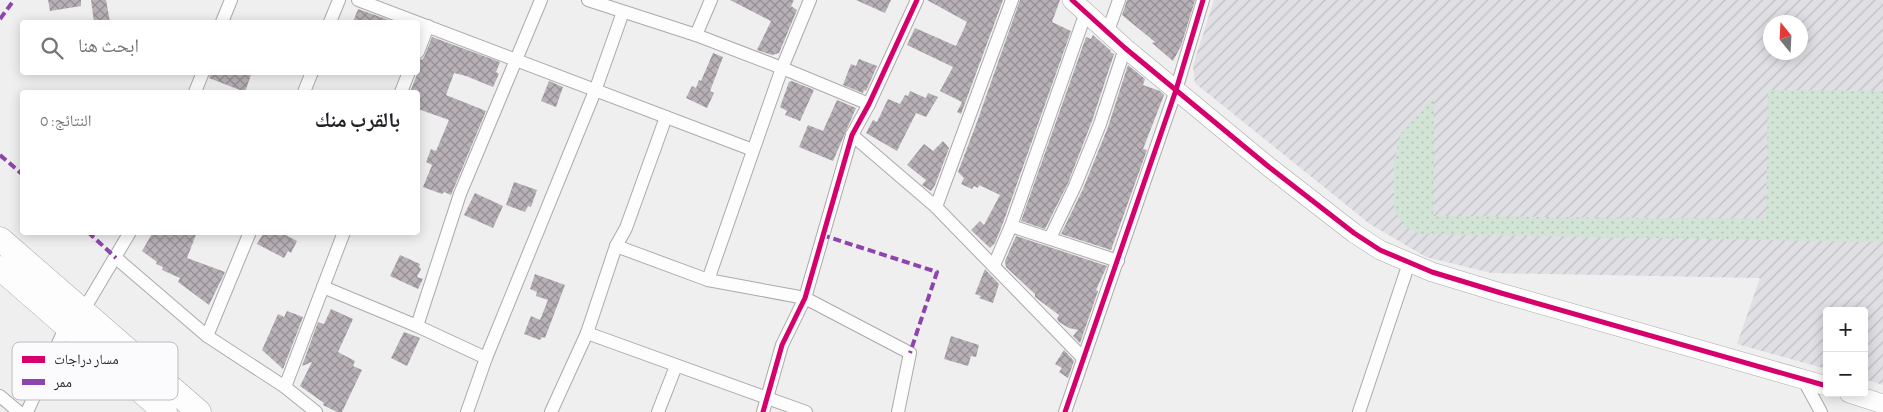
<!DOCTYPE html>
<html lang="ar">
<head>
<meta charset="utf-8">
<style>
	:root { --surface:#fff; --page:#f2f2f2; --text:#202124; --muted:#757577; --line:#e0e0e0 }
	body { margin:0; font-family:"Alegreya Sans","Noto Naskh Arabic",sans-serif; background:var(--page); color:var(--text); direction:rtl }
	.controls { position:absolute; right:15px; bottom:15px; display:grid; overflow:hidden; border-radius:5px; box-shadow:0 2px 12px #0003 }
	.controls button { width:45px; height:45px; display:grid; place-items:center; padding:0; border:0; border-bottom:1px solid var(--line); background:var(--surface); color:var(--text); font:25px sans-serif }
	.compass { position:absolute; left:1763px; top:15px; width:45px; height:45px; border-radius:50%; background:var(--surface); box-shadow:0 2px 12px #0003; rotate:342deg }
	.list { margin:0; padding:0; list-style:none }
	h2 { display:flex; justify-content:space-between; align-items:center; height:65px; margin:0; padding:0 20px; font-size:21px }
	h2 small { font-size:16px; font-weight:400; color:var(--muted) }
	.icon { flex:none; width:28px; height:28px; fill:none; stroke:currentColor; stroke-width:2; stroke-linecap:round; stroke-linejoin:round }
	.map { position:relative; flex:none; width:1883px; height:412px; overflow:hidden; direction:ltr }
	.search { position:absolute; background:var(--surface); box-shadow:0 2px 12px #0003; left:20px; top:20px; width:400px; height:55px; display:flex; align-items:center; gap:12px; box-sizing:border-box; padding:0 18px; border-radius:5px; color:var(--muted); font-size:19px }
	.panel { position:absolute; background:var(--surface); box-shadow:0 2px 12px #0003; left:20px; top:90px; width:400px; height:145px; border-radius:5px; direction:rtl }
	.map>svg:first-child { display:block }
	.industrial { fill:url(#industrial-furrows); fill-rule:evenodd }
	.grass { fill:url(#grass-dots) }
	.building { fill:url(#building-cross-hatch) }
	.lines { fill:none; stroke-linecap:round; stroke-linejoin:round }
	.street-casing { stroke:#aaa; stroke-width:14 }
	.secondary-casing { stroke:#aaa; stroke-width:20 }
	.highway-casing { stroke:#aaa; stroke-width:25 }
	.street { stroke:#fdfdfd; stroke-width:12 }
	.secondary { stroke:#fdfdfd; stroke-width:19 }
	.highway { stroke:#fdfdfd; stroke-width:24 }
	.quiet { stroke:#8e44ad; stroke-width:4; stroke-dasharray:8 4; stroke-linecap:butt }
	.cycleway-casing { stroke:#fbfbfe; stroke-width:8 }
	.cycleway { stroke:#d6006c; stroke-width:5 }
	.key { fill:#fbfbfe; stroke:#bcbcbe; stroke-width:1 }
	.key-label { font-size:14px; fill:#29292a }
</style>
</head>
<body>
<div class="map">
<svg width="1883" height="412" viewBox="0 0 1883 412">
	<defs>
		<pattern id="industrial-furrows" width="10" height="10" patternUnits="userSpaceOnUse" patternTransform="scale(1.25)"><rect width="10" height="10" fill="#dfdfe4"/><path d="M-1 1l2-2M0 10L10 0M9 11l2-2" fill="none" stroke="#bfbfc4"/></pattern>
		<pattern id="grass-dots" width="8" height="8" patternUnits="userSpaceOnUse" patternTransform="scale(1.25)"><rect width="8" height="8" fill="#d2e4d6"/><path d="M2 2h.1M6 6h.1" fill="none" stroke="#b4c4b8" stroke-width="1.8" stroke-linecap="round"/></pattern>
		<pattern id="building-cross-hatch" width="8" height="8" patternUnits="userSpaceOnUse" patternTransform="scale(1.25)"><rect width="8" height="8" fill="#b7b0b6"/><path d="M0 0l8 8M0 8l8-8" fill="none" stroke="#958f94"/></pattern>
	</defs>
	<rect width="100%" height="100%" fill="#efefef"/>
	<path class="industrial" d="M1214,0h669v385l-19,-6v-68h-37v58l-90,-25 23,-66 -269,-5 -65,-16 -56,-33 -175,-141 -2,-17zM1770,22h30v30h-30z"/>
	<polygon class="grass" points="1768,90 1883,91 1883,242 1420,234 1404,226 1394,210 1394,162 1401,133 1434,98 1433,216 1766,219"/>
	<g class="building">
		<polygon points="48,0 81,0 81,6 50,11"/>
		<polygon points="91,0 106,0 110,22 94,22"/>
		<polygon points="730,0 794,0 791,6 797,10 779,53 772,55 757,50 771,21"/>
		<polygon points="856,0 891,0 885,13"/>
		<polygon points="927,0 1003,0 961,114 957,112 962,102 940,91 953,67 907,45 915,28 956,46 967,22"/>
		<polygon points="1020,0 1060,0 1052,22 1071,31 1003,223 995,243 990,248 971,230 980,221 984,225 1000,195 979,185 978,188 974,186 972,189 961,184 964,178 958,172 977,122"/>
		<polygon points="1127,0 1195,0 1181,46 1173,61 1152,43 1155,42 1122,15"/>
		<polygon points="358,9 392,21 394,22 353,22"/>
		<polygon points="1093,35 1111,51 1110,52 1114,54 1092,121 1068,183 1045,229 1021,221 1086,37 1091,39"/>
		<polygon points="432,37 500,62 496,72 499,74 493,87 466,76 454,73 446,95 486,111 451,195 444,192 442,194 423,187 432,165 426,162 431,149 436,151 449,120 418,109 418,92 410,92 418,72 418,60 423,59 425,55"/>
		<polygon points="713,53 723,57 710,91 714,93 707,108 686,98 692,86 696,88 699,80 701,81"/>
		<polygon points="859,59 877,66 866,91 864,90 863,93 843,85 851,64 856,66"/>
		<polygon points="1128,65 1145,79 1143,85 1160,91 1164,95 1143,149 1147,150 1111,250 1061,234 1083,189 1108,127"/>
		<polygon points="211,72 252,72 245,92 209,78"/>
		<polygon points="549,81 563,87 556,107 541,101"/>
		<polygon points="792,81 814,90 800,121 785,115 787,111 780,107 789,82"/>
		<polygon points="910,91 926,98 928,93 938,97 926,117 916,113 897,151 866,133 873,120 877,122 888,99 900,104 905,95 908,96"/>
		<polygon points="837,100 856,108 833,161 799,147 808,125 823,131"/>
		<polygon points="943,141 949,148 935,185 931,191 922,185 926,180 907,165 924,144 933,151"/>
		<polygon points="514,182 537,190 531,207 528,206 525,212 506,205"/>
		<polygon points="475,193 503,206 493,228 464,215"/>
		<polygon points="153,232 197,232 187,258 225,272 209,305 178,282 180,278 162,270 163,267 156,264 157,262 142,251"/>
		<polygon points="264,232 280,232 297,241 291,253 288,251 284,258 257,244"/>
		<polygon points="1016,236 1107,266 1096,290 1098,291 1080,343 1073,336 1078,330 1069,328 1059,322 1057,319 1059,315 1035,297 1035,294 1006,267 1005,261"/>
		<polygon points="400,255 420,264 419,267 421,269 417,277 423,279 418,289 390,276"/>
		<polygon points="985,269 999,284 993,303 979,298 981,296 975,294"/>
		<polygon points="535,274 565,285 545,338 542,337 540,340 524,334 531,316 540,320 548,300 536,296 537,292 530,289"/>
		<polygon points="331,309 353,319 338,352 355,361 353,366 362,370 342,412 337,412 323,405 324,403 300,386 312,362 302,366 318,322 324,324"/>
		<polygon points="287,311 303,317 283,369 262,350 278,314 284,317"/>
		<polygon points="404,332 420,338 407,366 391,358"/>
		<polygon points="951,336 979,345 976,357 971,356 968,366 944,359"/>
		<polygon points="1064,350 1074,361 1068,378 1059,372 1062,368 1055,364"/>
	</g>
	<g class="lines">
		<g class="street-casing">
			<g id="street">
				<polyline points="358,0 753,150"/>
				<polyline points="588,0 696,35 782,68 869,104"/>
				<polyline points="222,22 231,0"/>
				<polyline points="330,22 339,0"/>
				<polyline points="1108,31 1119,0"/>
				<polyline points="696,35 711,0"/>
				<polyline points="418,52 428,26"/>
				<polyline points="195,92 203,72"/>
				<polyline points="304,92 312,72"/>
				<polyline points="401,92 409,72"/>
				<polyline points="852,135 936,207 1083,358"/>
				<polyline points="936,207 1012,0"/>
				<polyline points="1011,226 1118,261"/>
				<polyline points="1050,238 1075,186 1100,124 1125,48"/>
				<polyline points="616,246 708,280 805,298 910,353 898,412"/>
				<polyline points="116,258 207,336 285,387 316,412"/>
				<polyline points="994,265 1011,226 1086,12"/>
				<polyline points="708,280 782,68 810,0"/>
				<polyline points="323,287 417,326 486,358"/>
				<polyline points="417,326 460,194 541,0"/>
				<polyline points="587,333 806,412"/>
				<polyline points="207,336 250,232"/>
				<polyline points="1803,379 1821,412"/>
				<polyline points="285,387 344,232"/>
				<polyline points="0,396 19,412"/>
				<polyline points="27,412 66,326 83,311 130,232"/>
				<polyline points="467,412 486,358 595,91 623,12"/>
				<polyline points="551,412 587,333 616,246 626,228 666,117"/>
				<polyline points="658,412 676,366"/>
				<polyline points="763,412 782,345 805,298 852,135 869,104 917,0"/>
				<polyline points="1065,412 1176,90 1203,0"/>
				<polyline points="1359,412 1409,263"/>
			</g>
		</g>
		<g class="secondary-casing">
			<g id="secondary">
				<polyline points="1072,0 1125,48 1269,167 1354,233 1380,250 1432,272 1501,293 1827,386"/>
				<polyline points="1849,393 1883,404"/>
			</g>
		</g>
		<g class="highway-casing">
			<g id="highway">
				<polyline points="0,239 199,412"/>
				<polyline points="0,268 165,412"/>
			</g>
		</g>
		<use href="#street" class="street"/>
		<use href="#secondary" class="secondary"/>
		<use href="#highway" class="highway"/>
		<g class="quiet">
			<polyline points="0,19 14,0"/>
			<polyline points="0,155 22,174"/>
			<polyline points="88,232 116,258"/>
			<polyline points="822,235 937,272 910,353"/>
		</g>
		<g class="cycleway-casing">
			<g id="cycleway">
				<polyline points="1072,0 1125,48 1269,167 1354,233 1380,250 1432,272 1501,293 1827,386"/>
				<polyline points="763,412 782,345 805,298 852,135 869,104 917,0"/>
				<polyline points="1065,412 1176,90 1203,0"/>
			</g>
		</g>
		<use href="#cycleway" class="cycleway"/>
	</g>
	<rect x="12" y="342" width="166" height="58" rx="8" class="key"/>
	<rect x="22" y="356" width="23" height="7" fill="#d6006c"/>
	<rect x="22" y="379" width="23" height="6" fill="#8e44ad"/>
	<g class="key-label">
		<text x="54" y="364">مسار دراجات</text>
		<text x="54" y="387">ممر</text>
	</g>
</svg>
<div class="controls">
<button>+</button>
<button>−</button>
</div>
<svg class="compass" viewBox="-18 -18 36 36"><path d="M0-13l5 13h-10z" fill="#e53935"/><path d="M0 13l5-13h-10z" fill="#757577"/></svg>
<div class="search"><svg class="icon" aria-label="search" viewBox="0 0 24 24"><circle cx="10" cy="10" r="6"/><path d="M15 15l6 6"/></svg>ابحث هنا</div>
<section class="panel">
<h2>بالقرب منك<small>النتائج: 0</small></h2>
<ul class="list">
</ul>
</section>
</div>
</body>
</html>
